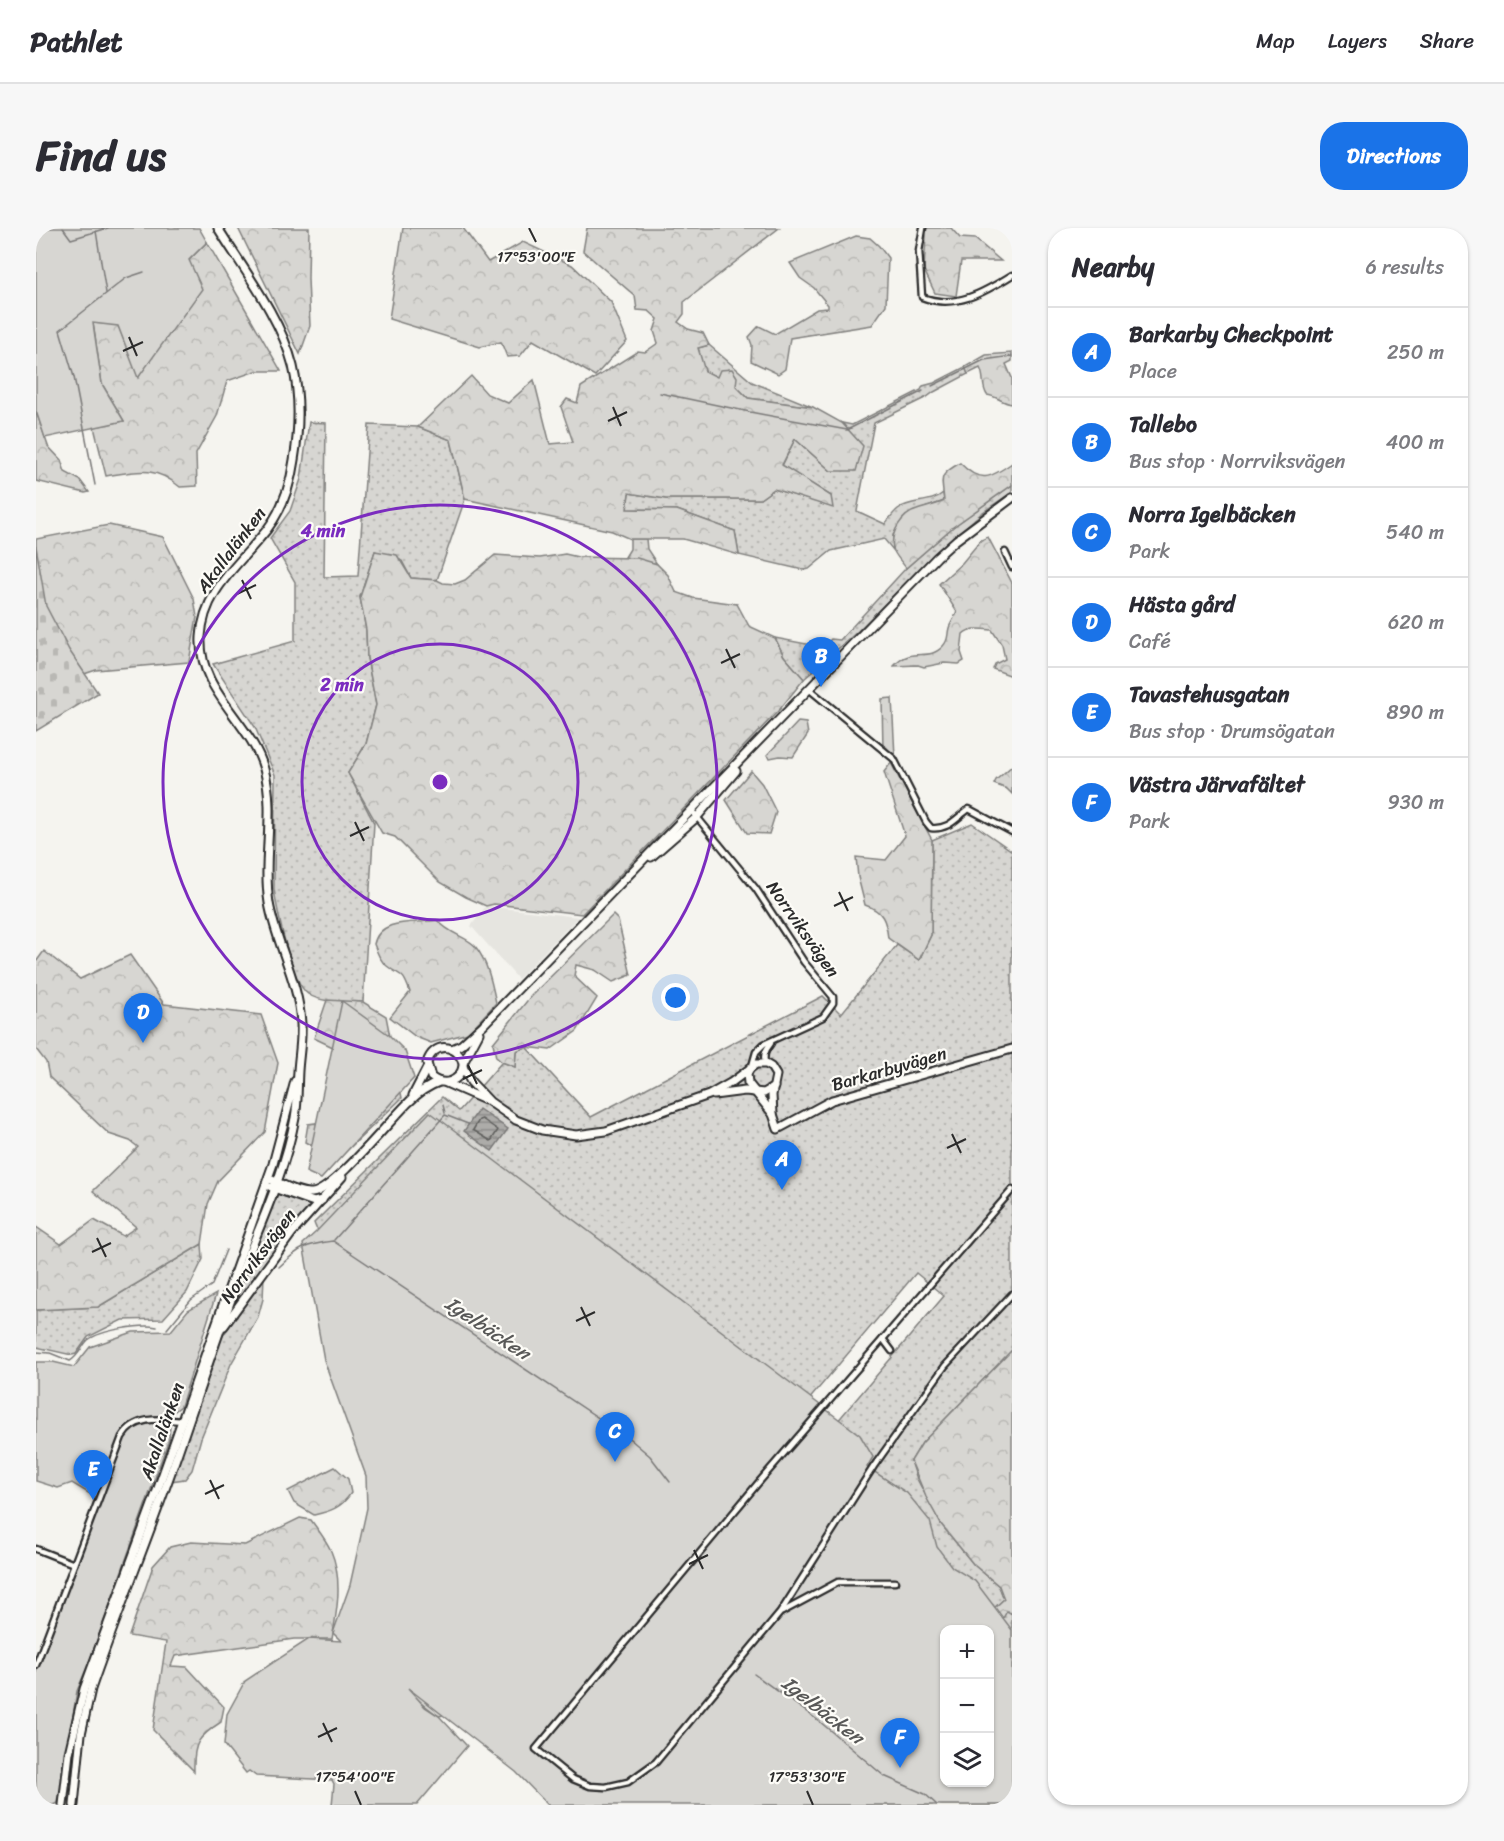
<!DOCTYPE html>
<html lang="en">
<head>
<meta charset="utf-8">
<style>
	:root { --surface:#fff; --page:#f7f7f7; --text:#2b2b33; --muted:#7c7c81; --line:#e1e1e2; --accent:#1a73e8 }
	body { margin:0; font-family:Sriracha,sans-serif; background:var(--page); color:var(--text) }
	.controls { position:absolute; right:18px; bottom:18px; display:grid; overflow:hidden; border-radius:12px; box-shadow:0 2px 4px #0004 }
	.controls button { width:54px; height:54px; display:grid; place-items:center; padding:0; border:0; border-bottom:2px solid var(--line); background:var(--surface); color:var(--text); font:30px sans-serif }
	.you { position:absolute; left:640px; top:770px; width:21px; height:21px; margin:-15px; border:4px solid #fff; border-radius:50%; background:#1a73e8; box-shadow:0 0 0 9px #1a73e833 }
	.badge { display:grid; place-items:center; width:39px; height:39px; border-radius:50%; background:var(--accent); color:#fff; font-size:20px; font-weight:700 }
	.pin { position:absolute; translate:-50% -50px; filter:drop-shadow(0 2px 3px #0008) }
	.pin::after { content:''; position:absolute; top:32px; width:21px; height:18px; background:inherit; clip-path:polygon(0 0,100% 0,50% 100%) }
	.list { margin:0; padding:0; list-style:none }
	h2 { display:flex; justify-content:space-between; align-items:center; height:78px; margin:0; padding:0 24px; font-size:26px }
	h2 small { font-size:20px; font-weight:400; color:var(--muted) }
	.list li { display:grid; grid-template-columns:39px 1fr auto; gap:18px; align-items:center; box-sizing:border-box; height:90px; padding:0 24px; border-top:2px solid var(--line) }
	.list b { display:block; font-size:22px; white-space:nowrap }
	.list p { margin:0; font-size:20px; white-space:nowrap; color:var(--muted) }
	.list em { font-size:20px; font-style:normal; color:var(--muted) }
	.icon { flex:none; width:33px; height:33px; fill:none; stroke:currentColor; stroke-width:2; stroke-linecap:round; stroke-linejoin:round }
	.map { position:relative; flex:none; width:976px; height:1577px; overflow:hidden; border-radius:24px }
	header { display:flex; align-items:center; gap:36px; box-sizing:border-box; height:84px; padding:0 30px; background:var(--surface); border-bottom:2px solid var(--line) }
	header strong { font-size:28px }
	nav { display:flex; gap:33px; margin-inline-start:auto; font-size:21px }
	.intro { display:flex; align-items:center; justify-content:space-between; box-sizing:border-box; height:144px; padding:0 36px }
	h1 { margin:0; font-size:42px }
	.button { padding:15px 27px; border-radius:24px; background:var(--accent); color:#fff; font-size:21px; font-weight:700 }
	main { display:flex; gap:36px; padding:0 36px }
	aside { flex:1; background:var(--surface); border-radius:24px; box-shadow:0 2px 4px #0004 }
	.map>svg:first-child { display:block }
	.built { fill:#e6e5e0 }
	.grass { fill:url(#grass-dots); stroke:#81807e; stroke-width:1.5; fill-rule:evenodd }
	.forest { fill:url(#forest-crowns); stroke:#81807e; stroke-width:1.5 }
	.cemetery { fill:url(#cemetery-stones); stroke:#81807e; stroke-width:1.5 }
	.green { fill:#d7d6d2; stroke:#81807e; stroke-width:1.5; fill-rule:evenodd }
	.water { fill:url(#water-rules); stroke:#797877; stroke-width:1.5 }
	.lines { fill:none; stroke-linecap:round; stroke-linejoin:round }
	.shore { stroke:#5f5f5d; stroke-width:1.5 }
	.stream { stroke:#797877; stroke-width:1.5 }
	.street-casing { stroke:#2b2b2b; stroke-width:9 }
	.secondary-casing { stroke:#2b2b2b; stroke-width:11 }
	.street { stroke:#fdfcf7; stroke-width:4.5 }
	.secondary { stroke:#fdfcf7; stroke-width:7 }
	.ticks { fill:none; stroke:#2b2b2b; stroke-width:2 }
	.ring { fill:none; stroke:#7b2cbf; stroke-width:3 }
	.labels { text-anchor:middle; stroke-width:4.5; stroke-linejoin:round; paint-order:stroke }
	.street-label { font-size:18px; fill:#2b2b2b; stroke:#fdfcf7 }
	.water-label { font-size:20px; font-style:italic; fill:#585857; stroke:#fdfcf7 }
	.ticks-label { font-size:15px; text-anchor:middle; fill:#2b2b2b; stroke:#fdfcf7; stroke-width:4.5; stroke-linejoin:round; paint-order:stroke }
	.centre { fill:#7b2cbf; stroke:#fdfcf7; stroke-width:3 }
	.ring-label { font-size:18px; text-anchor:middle; font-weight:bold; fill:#7b2cbf; stroke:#fdfcf7; stroke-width:4.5; stroke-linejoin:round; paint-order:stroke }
</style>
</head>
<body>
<header>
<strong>Pathlet</strong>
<nav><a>Map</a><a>Layers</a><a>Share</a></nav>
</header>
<div class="intro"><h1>Find us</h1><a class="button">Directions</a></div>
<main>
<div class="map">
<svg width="976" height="1577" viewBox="0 0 976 1577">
	<defs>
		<pattern id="grass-dots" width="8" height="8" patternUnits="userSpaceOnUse" patternTransform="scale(1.5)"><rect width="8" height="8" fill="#d7d6d2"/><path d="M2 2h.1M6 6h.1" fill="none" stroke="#b9b8b4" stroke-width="1.8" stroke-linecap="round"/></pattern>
		<pattern id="forest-crowns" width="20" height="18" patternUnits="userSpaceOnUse" patternTransform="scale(1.5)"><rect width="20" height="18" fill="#d7d6d2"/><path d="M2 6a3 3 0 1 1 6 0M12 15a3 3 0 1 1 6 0" fill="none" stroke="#b9b8b4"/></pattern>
		<pattern id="cemetery-stones" width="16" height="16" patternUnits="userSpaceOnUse" patternTransform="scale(1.5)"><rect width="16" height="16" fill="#d7d6d2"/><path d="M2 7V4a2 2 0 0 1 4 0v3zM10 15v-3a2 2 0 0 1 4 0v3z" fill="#b9b8b4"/></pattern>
		<pattern id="water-rules" width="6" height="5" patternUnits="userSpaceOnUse" patternTransform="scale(1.5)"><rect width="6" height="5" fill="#adaca9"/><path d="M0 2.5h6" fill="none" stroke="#8d8c8a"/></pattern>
	</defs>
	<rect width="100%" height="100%" fill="#f5f4ef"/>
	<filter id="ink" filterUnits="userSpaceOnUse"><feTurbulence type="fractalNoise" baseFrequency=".0167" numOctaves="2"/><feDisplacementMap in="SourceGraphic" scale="12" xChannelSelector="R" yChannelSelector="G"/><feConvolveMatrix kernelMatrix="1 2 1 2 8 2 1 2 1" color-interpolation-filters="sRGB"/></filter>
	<g filter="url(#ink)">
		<polygon class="built" points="450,678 542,689 482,751 435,698"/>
		<g class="grass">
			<polygon points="673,117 716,154 777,179 712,170 700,158 668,143 662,120"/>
			<path d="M929,139l3,7 -34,18 -7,5 -53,26 -17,88 28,13c4,-5 8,-11 13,-15 13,-10 33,-5 45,-16l1,8 -35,13 -16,21v15l-9,-11 -53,12 -22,18 -6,1 -64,-15 -4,-24 -58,-21 -50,-1 2,-16 37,6h94l14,-10 58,18 -1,-11 -49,-30 13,-27 36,32 31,-25 -20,-23 10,2 69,-35 2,-4 11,-3z"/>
			<path d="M273,194l17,1 -2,154 34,-1 11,-151 49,2 33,13 14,59 -28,81 -26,-2 -9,-17 -27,-10 -15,46 6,33 1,28 9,47 -10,39 -18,29 26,50 -11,179c-16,-1 -41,2 -55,-8 -16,-10 -31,-84 -34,-105l1,-114 -20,-48 -42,-63 82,-23v-59l-25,-44 20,-27 11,-32z"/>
			<polygon points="976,257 976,264 947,284 908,317 822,403 768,451 748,428 739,410 786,419 795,411 804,412 870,340 917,299"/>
			<polygon points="594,311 610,311 611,321 621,336 589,329 594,321"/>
			<path d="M936,595l40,28v499l-90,93 -11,18 6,18 24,45 33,41 25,21 5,13 -12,11 -1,12 11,-2 5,-10 5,4v191h-71c-7,-19 -37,-19 -52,-29 -8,-5 -15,-12 -22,-19l-3,2c6,23 38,27 55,37 4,2 8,6 12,9h-166l-71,-39 -48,22 -41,11 -41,-11 -89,-79 -36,7c-18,-11 -30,-27 -47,-39l19,-17 1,-10 -9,-9h-10l-9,-7 -10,-15 -20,-3 -5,-3 23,-99v-37l-41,-109 -13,-66 -7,-51 10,-13 315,214 6,16 22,26 13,-9 1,-12 -49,-44 -300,-195 -4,2 -9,-8 -2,-5 128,-126 17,14 43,-49 13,5 1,-16 10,-4 65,70 232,-121 18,18 56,-69 22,15 12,-25 1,-95zM880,1045l28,23 -159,187 -1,12c11,13 25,23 44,18 6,-2 12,-7 17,-11l8,6c-4,18 -3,26 5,42l-6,7 -21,-15 -49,76 -123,147 -14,13 -26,12 -37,-1 -34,-21 -28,-26zM431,1158l20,10 4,14 -38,17 -23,-3 -40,7 -3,-18 19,-9 34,-2zM908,1402h46v152h-46z"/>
			<polygon points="240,966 247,967 277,977 240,1020 195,1084 193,1083"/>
			<polygon points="166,1016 167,1031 151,1064 127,1091 86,1092 52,1109 40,1126 36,1127 0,1119 0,1082 62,1079"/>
			<polygon points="228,1048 227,1071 222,1089 195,1136 165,1210 156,1242 149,1251 134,1253 186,1109"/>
		</g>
		<g class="forest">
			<polygon points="202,0 273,0 272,51 274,98 264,126"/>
			<polygon points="367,0 427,0 452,34 487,14 536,37 575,74 591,113 559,148 497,112 484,128 471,129 465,114 444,119 353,91"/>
			<polygon points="551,0 743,0 648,74 648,86 642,94 652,101 667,105 673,117 662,120 669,143 681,149 684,142 696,141 701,149 700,158 712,170 777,179 806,195 827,218 820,243 795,243 759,211 746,237 795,268 797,280 738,261 724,271 630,271 593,265 591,281 641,282 699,303 703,327 647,311 594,311 576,303 429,271 415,212 382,199 435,148 451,166 472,175 498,152 514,216 537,214 525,179 531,171 541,175 545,159 602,123 609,124 622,115 618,103 622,91 613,83 601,82 599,68 547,23"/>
			<polygon points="888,0 915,0 924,10 939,11 965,33 925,33 920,68 899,65 888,42 890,8"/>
			<polygon points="820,8 834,10 843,18 852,30 850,77 836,97 754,110 749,141 742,146 715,133 716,117 713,109 723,98 739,106 781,81 792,80 792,77 778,60 764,50 754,35"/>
			<path d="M171,14l74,129h-25l-29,10 -10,35 -21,38 1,32 -17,1c-25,-22 -43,-16 -74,-11l-12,-49 30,-6 -22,-37 -9,-61 25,2 21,52 50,-117z"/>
			<path d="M976,125v8l-6,3 6,14v26c-10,-1 -15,-8 -25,-9 -6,-9 -2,-18 -7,-27l-12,6 -3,-7 21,-12z"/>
			<polygon points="0,183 12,218 25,232 29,244 44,252 53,264 49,265 0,253"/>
			<path d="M924,235c20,21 31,15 52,0v22l-59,42 -47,41c-4,-6 -12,-13 -13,-20 -3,-15 9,-34 24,-38 9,-3 18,-5 27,-9 -2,-24 -7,-25 16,-38z"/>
			<polygon points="73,297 127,309 158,371 161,389 153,434 60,442 48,446 0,379 0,311"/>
			<path d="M952,309l24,46v93l-19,-7 2,-5 10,-5 -3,-14 -10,-15c-10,-1 -22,-3 -29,4l-2,18 3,9 -5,3 -15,-1 -20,4 -6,-2 -24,1c18,-21 34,-3 49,-20 6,-6 4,-11 6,-18 2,-6 6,-11 8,-16l-18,-28 23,-21 19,-23z"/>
			<polygon points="339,323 361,327 375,350 401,352 407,355 419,356 429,352 459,327 504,330 529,326 542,329 601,330 621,336 632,347 640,364 657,370 701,376 713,398 739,410 748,428 768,451 744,481 546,686 458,676 450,678 430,669 404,654 359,609 346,605 312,545 330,516 340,477 331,430 330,402 324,369"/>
			<polygon points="856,470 859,529 847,521 846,471"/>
			<polygon points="762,494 770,495 772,506 757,529 744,528 734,530 731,527"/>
			<path d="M855,535l41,77 -1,95 -12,25 -31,-22c-2,-18 -5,-27 -23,-33l-7,-28 -2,-20 30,3 19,-24 -21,-64z"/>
			<polygon points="976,538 976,566 971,561 958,556 960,552"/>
			<polygon points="715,543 726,556 740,584 733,606 711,605 690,572"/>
			<polygon points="577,687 582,692 595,747 577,754 559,742 540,737 538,748 561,770 541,803 514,822 490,819 480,823 479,839 466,834 460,829 457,815 495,768"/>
			<path d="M401,692c12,14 30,17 38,26 13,16 17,38 21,57l-28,30 -37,10 -15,-6 -26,-20 20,-25c-8,-22 -8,-14 -23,-26 -7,-5 -10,-14 -13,-22 6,-27 42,-20 63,-24z"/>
			<polygon points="8,723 44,751 94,727 128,776 225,787 242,835 229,904 182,953 172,976 166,1016 62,1079 0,1082 0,999 25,1016 58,992 87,1008 100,999 57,963 102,919 94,913 73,906 13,849 10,834 0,821 0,734"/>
			<polygon points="291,772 327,774 350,788 366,870 301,932 269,914 272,896 294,893 301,821 278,810"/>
			<polygon points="976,1122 976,1386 971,1383 966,1392 956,1382 968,1371 963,1358 938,1337 905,1296 890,1269 875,1233 886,1215"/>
			<path d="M299,1239l13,12 3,14c-10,15 -20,18 -37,22l-20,-12 -6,-12z"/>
			<path d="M264,1290l11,2c7,10 16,21 20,31 12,28 6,60 1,88h-38l-119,17 -4,10 16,1 37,40 -3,15c-23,15 -28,21 -27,49l-41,-41 13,-88 -37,-6 24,-70 17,-19 21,-5 54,3z"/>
		</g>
		<polygon class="cemetery" points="0,318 10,378 33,422 62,465 0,503"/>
		<g class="green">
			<polygon points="0,0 163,0 171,14 153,32 166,61 102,150 82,98 57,95 66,156 88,193 9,210 0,183"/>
			<polygon points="306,773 353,807 369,823 378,850 285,951 270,944"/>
			<path d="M394,884l430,323 13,22 -6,10 40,26 23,28 7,26 15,20 23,14 37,49v175h-464l-32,-33 -108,-84 17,19 14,9 28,30 -50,59h-85l2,-21 -2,-4 -76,-4 -7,-5 -3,2 -22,-28 3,-31 18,-33 64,-42 32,2 -8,-8 17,-48 17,-77 -1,-32 -42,-116 -21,-116 13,-12zM908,1402h46v152h-46z"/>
			<polygon points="180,1066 145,1178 135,1186 133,1211 54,1432 41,1463 22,1575 18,1577 0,1577 0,1444 64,1272 36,1255 22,1260 0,1253 0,1134 17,1134 38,1139 54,1119 97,1104 135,1103 152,1082"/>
		</g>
		<polygon class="water" points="443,881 472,901 456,923 428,903"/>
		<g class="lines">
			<polygon class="shore" points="446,891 462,902 455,913 437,902 443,892"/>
			<g class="stream">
				<polyline points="27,0 35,11 72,0"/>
				<polyline points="60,3 70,65"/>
				<polyline points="896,158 948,132 976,128"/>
				<polyline points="624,165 714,184 811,202 887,163"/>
				<polyline points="59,257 38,149 24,102 90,50 108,44"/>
				<polyline points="407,877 409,885"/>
				<polyline points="298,1012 409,887 432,896"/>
				<path d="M243,1039c21,-20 26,-22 54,-26l297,198 20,17 20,26"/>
				<polyline points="131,1101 155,1072 176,1057 190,1022"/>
				<path d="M0,1124l14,1 20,8c9,-5 11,-14 18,-21 13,-10 54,-16 69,-13"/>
				<polyline points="718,1446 783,1493 848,1548 889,1566 901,1577"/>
			</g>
			<g class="street-casing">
				<g id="street">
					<path d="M887,0l-4,23 3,46c33,13 63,-5 90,-22"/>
					<polyline points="969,324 976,339"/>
					<path d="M773,461l85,70 32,63 5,6c18,2 25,-10 38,-19l43,23"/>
					<polyline points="656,583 720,661 768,734 797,769 797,775 787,789 728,816 720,824 716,838"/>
					<path d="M730,836c-4,-7 0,-15 5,-21"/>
					<polyline points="976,962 723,1254 500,1521 537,1551 554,1558 570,1559 592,1554 620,1534 744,1385 838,1238 909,1138 976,1066"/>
					<polyline points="847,1111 856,1123"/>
					<polyline points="0,1321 38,1336"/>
					<polyline points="746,1384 802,1354 859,1354"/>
					<path d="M0,1437l86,-228c13,-22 39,-18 61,-16"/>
				</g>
			</g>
			<g class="secondary-casing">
				<g id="secondary">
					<polyline points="615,629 661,589 700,543"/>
					<polyline points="443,805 427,835 427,839 435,854 454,874 480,892 506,902 540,907 570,903 673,867 696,854 720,836 730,836 735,839 740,847 736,867 737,886"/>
					<polyline points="416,821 425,817 447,797 901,329 920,312 976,270"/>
					<path d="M427,839c-4,15 -19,20 -32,10l-4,-14c6,-21 30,-20 36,0"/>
					<polyline points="714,840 711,846 712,855 737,886 742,901 796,872 976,821"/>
					<polyline points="410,855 449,872"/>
					<polyline points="377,867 391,840"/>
					<polyline points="678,867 709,863 728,865 738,859"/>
					<path d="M236,952c12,5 27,14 40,13 20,-1 79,-74 97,-91 8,-8 19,-16 30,-20"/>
					<polyline points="235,959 278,974 286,972"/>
					<polyline points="188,1098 256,1005 306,949"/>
					<polyline points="27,1577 33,1525 48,1461 121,1263 237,936 259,853"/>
					<path d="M38,1577l7,-71 10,-45c23,-67 50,-133 74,-200 24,-66 45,-134 70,-200 21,-56 49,-112 60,-171 3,-16 2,-31 3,-47 1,-16 4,-31 3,-47 -2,-43 -25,-80 -32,-121 -7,-44 7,-91 -5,-134 -14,-49 -66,-77 -63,-132 2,-43 33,-68 59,-99 20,-22 30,-49 34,-78 5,-30 6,-64 -1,-94 -12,-48 -49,-96 -75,-138"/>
				</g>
			</g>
			<use href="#street" class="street"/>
			<use href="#secondary" class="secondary"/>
		</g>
	</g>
	<path class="ticks" d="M493,0l7,14M93,109l8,19M87,123l20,-9M577,179l8,19M572,193l19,-9M206,352l9,19M201,366l19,-9M690,421l9,19M685,435l19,-9M319,594l9,19M314,608l19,-9M803,664l9,19M798,678l19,-9M432,837l9,19M427,851l19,-9M916,906l9,19M911,920l19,-9M61,1010l9,19M56,1024l19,-9M545,1079l9,19M540,1093l19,-9M174,1252l9,19M169,1266l19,-9M658,1322l9,19M653,1336l19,-9M287,1495l9,19M282,1509l19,-9M319,1563l6,14M771,1563l6,14"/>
	<g class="ring">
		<circle cx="404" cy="554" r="138"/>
		<circle cx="404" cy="554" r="277"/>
	</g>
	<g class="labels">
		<g class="street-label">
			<text transform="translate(195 322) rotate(-53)" y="6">Akallalänken</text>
			<text transform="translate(767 701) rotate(55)" y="6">Norrviksvägen</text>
			<text transform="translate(853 841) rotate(-16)" y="6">Barkarbyvägen</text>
			<text transform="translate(222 1028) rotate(-53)" y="6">Norrviksvägen</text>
			<text transform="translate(126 1203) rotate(-71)" y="6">Akallalänken</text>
		</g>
		<g class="water-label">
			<text transform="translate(452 1100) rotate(34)" y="7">Igelbäcken</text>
			<text transform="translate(787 1482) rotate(38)" y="7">Igelbäcken</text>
		</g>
	</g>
	<g class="ticks-label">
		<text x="500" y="34">17°53'00"E</text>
		<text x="319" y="1554">17°54'00"E</text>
		<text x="771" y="1554">17°53'30"E</text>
	</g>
	<circle cx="404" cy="554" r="9" class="centre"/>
	<g class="ring-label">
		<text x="287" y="309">4 min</text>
		<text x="306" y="463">2 min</text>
	</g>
</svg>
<div class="controls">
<button>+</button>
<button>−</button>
<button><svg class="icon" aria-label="layers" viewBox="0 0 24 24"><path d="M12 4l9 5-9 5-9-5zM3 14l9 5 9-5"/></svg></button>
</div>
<div class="you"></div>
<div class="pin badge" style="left:746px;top:962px">A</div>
<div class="pin badge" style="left:785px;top:459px">B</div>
<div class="pin badge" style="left:579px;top:1234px">C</div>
<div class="pin badge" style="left:107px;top:815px">D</div>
<div class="pin badge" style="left:57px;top:1272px">E</div>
<div class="pin badge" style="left:864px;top:1540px">F</div>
</div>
<aside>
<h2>Nearby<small>6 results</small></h2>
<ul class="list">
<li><span class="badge">A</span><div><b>Barkarby Checkpoint</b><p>Place</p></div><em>250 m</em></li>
<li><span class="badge">B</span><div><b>Tallebo</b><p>Bus stop · Norrviksvägen</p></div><em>400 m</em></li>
<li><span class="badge">C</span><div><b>Norra Igelbäcken</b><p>Park</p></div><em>540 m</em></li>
<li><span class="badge">D</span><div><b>Hästa gård</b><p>Café</p></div><em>620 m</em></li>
<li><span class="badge">E</span><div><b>Tavastehusgatan</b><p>Bus stop · Drumsögatan</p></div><em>890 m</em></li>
<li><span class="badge">F</span><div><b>Västra Järvafältet</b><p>Park</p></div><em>930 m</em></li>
</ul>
</aside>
</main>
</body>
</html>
